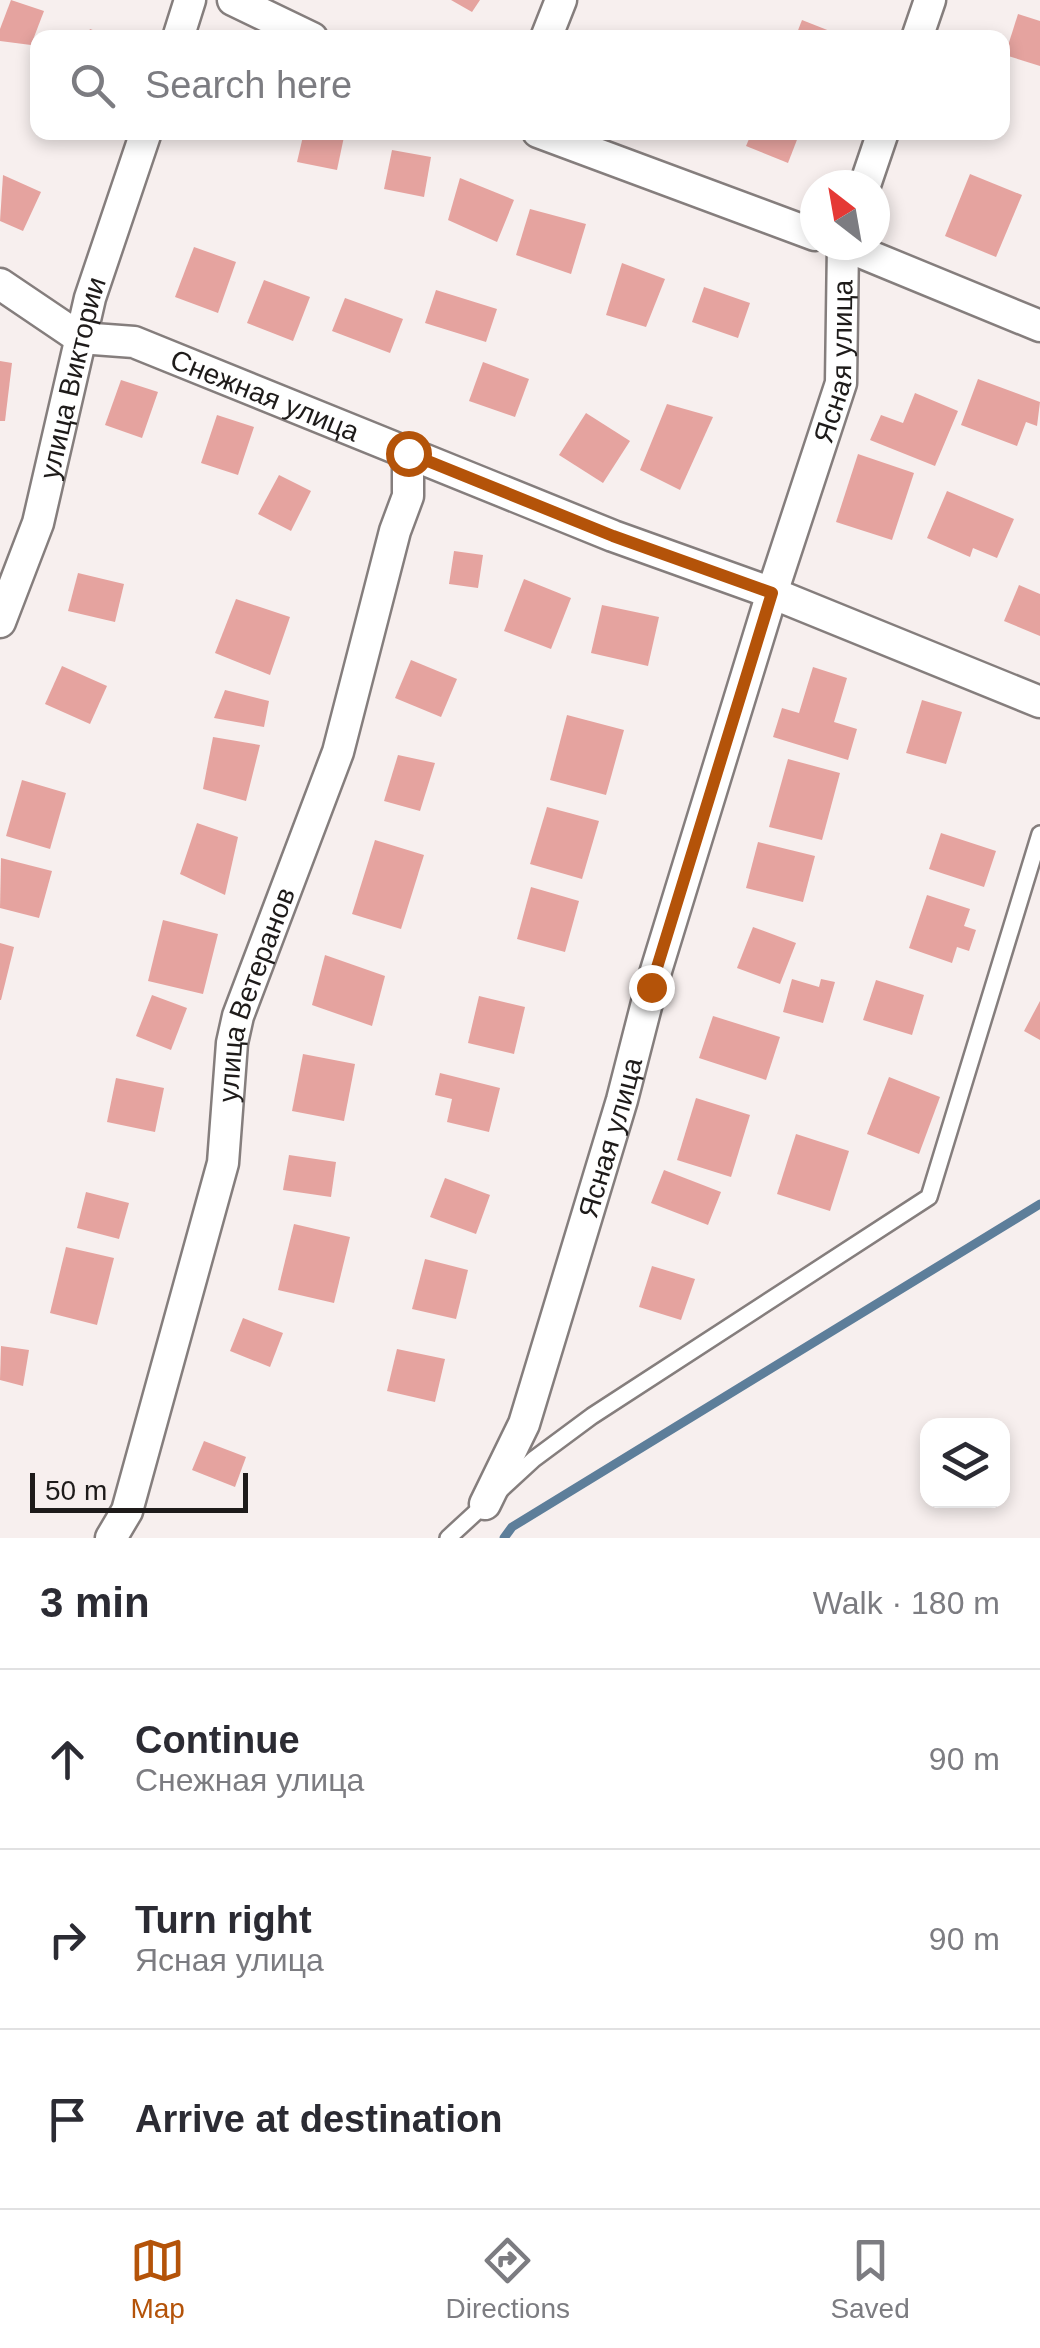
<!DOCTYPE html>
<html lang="en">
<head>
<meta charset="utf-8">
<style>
	:root { --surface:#fff; --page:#f7f7f7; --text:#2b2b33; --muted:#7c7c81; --line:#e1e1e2; --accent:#b45309 }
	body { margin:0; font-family:Helvetica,sans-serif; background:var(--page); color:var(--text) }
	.controls { position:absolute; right:30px; bottom:30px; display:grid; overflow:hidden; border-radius:20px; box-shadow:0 5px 15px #0003 }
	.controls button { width:90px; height:90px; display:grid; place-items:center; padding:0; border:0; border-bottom:2px solid var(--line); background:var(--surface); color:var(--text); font:50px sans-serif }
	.compass { position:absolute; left:800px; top:170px; width:90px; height:90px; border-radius:50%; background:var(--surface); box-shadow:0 5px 15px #0003; rotate:329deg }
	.scale { position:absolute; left:30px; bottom:25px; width:218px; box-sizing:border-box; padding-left:10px; border:5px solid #1e1b1a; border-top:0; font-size:28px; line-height:35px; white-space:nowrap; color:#1e1b1a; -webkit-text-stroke:8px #f7efee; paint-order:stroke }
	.stop { position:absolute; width:30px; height:30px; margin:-22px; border:8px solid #b45309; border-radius:50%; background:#fff }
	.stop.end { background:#b45309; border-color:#fff; box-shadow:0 2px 10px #0008 }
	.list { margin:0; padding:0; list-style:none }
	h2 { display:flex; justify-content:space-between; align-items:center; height:130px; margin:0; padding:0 40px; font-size:42px }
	h2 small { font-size:32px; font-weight:400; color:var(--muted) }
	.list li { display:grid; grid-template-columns:65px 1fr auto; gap:30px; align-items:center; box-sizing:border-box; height:180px; padding:0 40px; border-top:2px solid var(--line) }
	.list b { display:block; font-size:38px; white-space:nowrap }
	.list p { margin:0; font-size:32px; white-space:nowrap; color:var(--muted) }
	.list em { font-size:32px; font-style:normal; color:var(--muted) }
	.icon { flex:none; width:55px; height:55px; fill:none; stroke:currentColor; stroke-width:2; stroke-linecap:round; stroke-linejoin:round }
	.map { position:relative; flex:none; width:1040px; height:1538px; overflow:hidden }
	.search { position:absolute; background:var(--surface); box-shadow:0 5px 15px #0003; left:30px; right:30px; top:30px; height:110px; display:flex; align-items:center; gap:25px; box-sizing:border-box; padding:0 35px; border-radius:20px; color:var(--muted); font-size:38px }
	.sheet { height:670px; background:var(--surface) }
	nav { display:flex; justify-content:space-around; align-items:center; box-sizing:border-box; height:140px; border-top:2px solid var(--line); background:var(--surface); font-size:28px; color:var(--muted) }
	nav a { display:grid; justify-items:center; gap:5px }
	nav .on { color:var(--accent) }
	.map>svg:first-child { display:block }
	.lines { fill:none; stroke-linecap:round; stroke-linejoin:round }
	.stream { stroke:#5d7e9a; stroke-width:9 }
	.building { fill:#e5a39f }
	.service-casing { stroke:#857e7d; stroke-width:20 }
	.minor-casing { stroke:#857e7d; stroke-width:35 }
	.service { stroke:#fff; stroke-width:15 }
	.minor { stroke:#fff; stroke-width:30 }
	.route { stroke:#b45309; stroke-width:12 }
	.labels { text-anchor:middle; stroke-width:8; stroke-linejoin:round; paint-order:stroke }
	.street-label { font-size:28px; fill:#1e1b1a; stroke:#f7efee }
</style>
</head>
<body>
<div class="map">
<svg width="1040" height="1538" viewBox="0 0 1040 1538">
	<rect width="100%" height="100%" fill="#f7efee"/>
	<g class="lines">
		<polyline class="stream" points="504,1538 512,1527 1040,1204"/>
	</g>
	<g class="building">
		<polygon points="11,0 44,11 31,45 0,41 0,29"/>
		<polygon points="451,0 480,0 472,12"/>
		<polygon points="1018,14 1040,21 1040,66 1005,55"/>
		<polygon points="802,20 845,37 845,38 795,38"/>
		<polygon points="90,29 112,37 111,38 86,38"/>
		<polygon points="304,132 345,132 337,170 297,162"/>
		<polygon points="752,132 800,132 788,163 746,146"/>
		<polygon points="392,150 431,157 424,197 384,189"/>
		<polygon points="970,174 1022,195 996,257 945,236"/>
		<polygon points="3,175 41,192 23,231 0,221"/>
		<polygon points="460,178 514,200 497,242 448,220"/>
		<polygon points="530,209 586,224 571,274 516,255"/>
		<polygon points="194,247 236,262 218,313 175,297"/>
		<polygon points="622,263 665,279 646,327 606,315"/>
		<polygon points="264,280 310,297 293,341 247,323"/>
		<polygon points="704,287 750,303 738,338 692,322"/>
		<polygon points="436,290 497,309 486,342 425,323"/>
		<polygon points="345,298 403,319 390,353 332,331"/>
		<polygon points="0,361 12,363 5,421 0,421"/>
		<polygon points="483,362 529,379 515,417 469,401"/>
		<polygon points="978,379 1040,402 1037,426 1026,422 1017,446 961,425"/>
		<polygon points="121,380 158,392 142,438 105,425"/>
		<polygon points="915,393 958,411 935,466 870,440 881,415 903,423"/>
		<polygon points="667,404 713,417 680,490 640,470"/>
		<polygon points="586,413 630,441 603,483 559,455"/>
		<polygon points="217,415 254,427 238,475 201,463"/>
		<polygon points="858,454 914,473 892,540 836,522"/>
		<polygon points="279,475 311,491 291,531 258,514"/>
		<polygon points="947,491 1014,519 997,558 973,548 970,557 927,538"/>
		<polygon points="454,551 483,555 478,588 449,584"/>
		<polygon points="78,573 124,584 115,622 68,611"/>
		<polygon points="524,579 571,598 551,649 504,631"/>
		<polygon points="1019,585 1040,594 1040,636 1004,621"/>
		<polygon points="236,599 290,617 270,675 215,653"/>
		<polygon points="602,605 659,617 648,666 591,653"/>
		<polygon points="411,660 457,679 441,717 395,698"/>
		<polygon points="62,666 107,686 90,724 45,704"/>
		<polygon points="813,667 847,678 834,722 857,729 848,760 773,737 782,708 799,713"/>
		<polygon points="225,690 269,701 264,727 214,718"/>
		<polygon points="922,700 962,712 946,764 906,753"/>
		<polygon points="567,715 624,730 606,795 550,780"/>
		<polygon points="213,737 260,745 246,801 203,789"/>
		<polygon points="398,755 435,763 420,811 384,801"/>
		<polygon points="788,759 840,773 822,840 769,827"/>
		<polygon points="22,780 66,793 50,849 6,836"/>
		<polygon points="547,807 599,821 582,879 530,864"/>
		<polygon points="197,823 238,837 225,895 180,874"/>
		<polygon points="941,833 996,851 984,887 929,869"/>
		<polygon points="375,840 424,855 401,929 352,914"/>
		<polygon points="758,842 815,856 803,902 746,888"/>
		<polygon points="1,858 52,871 39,918 0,908"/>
		<polygon points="531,887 579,901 565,952 517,939"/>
		<polygon points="927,895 970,909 964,926 976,930 969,951 957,947 952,963 909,948"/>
		<polygon points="163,920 218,934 203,994 148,981"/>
		<polygon points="753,927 796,943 780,984 737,968"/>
		<polygon points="0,943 14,947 1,1000 0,1000"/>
		<polygon points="325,955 385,976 372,1026 312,1005"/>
		<polygon points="792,979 819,987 821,979 835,982 823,1023 783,1012"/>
		<polygon points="876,980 924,995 912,1035 863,1020"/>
		<polygon points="152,995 187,1008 171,1050 136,1036"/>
		<polygon points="479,996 525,1007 514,1054 468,1043"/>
		<polygon points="1040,1001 1040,1040 1024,1031"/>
		<polygon points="713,1016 780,1037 766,1080 699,1058"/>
		<polygon points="303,1054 355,1064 344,1121 292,1111"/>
		<polygon points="440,1073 500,1088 489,1132 447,1122 452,1099 435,1095"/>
		<polygon points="889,1077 940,1097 919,1154 867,1134"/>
		<polygon points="116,1078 164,1088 155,1132 107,1122"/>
		<polygon points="696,1098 750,1115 731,1177 677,1160"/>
		<polygon points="796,1134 849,1151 830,1211 777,1194"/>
		<polygon points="289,1155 336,1162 331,1197 283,1190"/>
		<polygon points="664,1170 721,1192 708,1225 651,1203"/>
		<polygon points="445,1178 490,1195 476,1234 430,1217"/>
		<polygon points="86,1192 129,1203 119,1239 77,1228"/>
		<polygon points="294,1224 350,1237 334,1303 278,1290"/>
		<polygon points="66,1247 114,1258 97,1325 50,1313"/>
		<polygon points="425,1259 468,1270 456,1319 412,1309"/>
		<polygon points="652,1266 695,1279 681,1320 639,1307"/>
		<polygon points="243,1318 283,1333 270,1367 230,1351"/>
		<polygon points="1,1346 29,1350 23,1386 0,1380"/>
		<polygon points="397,1349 445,1359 435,1402 387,1391"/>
		<polygon points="204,1441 246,1457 235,1487 192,1470"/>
	</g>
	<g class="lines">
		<g class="service-casing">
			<polyline id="service" points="448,1538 534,1459 592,1416 929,1197 1040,834"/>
		</g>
		<g class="minor-casing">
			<g id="minor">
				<polyline points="233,0 312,38"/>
				<polyline points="178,38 190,0"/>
				<polyline points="546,38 561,0"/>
				<polyline points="917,38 930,0"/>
				<polyline points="538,132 815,235"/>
				<polyline points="865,185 883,132"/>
				<polyline points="843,245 1040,326"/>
				<path id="s1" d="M0,284l80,54 54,4 479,194 159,57 268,109"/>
				<path id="s2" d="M0,622l38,-99 52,-225 56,-166"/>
				<path id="s3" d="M485,1504l39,-80 98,-324 29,-113 121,-394 69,-210 2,-138"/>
				<path id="s4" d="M111,1538l16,-27 96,-348 9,-120 6,-27 100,-264 57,-221 13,-35v-43"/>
			</g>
		</g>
		<use href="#service" class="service"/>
		<use href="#minor" class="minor"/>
	</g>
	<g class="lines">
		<polyline class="route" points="408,453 613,536 772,593 651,987"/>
	</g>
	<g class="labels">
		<g class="street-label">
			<text dy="10" stroke="none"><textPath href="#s3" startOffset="1198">Ясная улица</textPath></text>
			<text dy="10" stroke="none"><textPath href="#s2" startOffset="255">улица Виктории</textPath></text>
			<text dy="10" stroke="none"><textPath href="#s1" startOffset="292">Снежная улица</textPath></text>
			<text dy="10" stroke="none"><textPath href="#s4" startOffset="565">улица Ветеранов</textPath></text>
			<text dy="10" stroke="none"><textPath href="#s3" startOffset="388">Ясная улица</textPath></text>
		</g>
	</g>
</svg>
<div class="controls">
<button><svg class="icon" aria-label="layers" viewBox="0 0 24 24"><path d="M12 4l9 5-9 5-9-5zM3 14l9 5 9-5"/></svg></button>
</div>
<svg class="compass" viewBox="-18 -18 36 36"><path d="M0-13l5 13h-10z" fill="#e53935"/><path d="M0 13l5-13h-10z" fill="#7c7c81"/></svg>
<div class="scale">50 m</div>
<div class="stop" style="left:408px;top:453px"></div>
<div class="stop end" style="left:651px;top:987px"></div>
<div class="search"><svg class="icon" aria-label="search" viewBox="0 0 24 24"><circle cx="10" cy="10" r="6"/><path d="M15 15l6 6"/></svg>Search here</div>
</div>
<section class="sheet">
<h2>3 min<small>Walk · 180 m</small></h2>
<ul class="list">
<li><svg class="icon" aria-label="ahead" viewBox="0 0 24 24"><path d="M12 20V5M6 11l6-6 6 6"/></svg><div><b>Continue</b><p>Снежная улица</p></div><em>90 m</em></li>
<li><svg class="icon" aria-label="right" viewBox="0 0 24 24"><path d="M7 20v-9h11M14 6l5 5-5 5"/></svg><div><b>Turn right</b><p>Ясная улица</p></div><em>90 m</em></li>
<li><svg class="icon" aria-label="arrive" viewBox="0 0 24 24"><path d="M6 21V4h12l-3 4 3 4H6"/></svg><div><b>Arrive at destination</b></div></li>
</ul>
</section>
<nav>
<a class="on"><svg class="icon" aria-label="map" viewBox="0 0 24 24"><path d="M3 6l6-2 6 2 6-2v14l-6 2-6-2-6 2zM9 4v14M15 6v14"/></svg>Map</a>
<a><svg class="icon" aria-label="directions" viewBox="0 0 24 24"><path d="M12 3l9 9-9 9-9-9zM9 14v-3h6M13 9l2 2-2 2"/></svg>Directions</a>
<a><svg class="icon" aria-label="saved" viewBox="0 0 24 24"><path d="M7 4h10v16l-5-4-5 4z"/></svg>Saved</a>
</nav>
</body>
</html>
